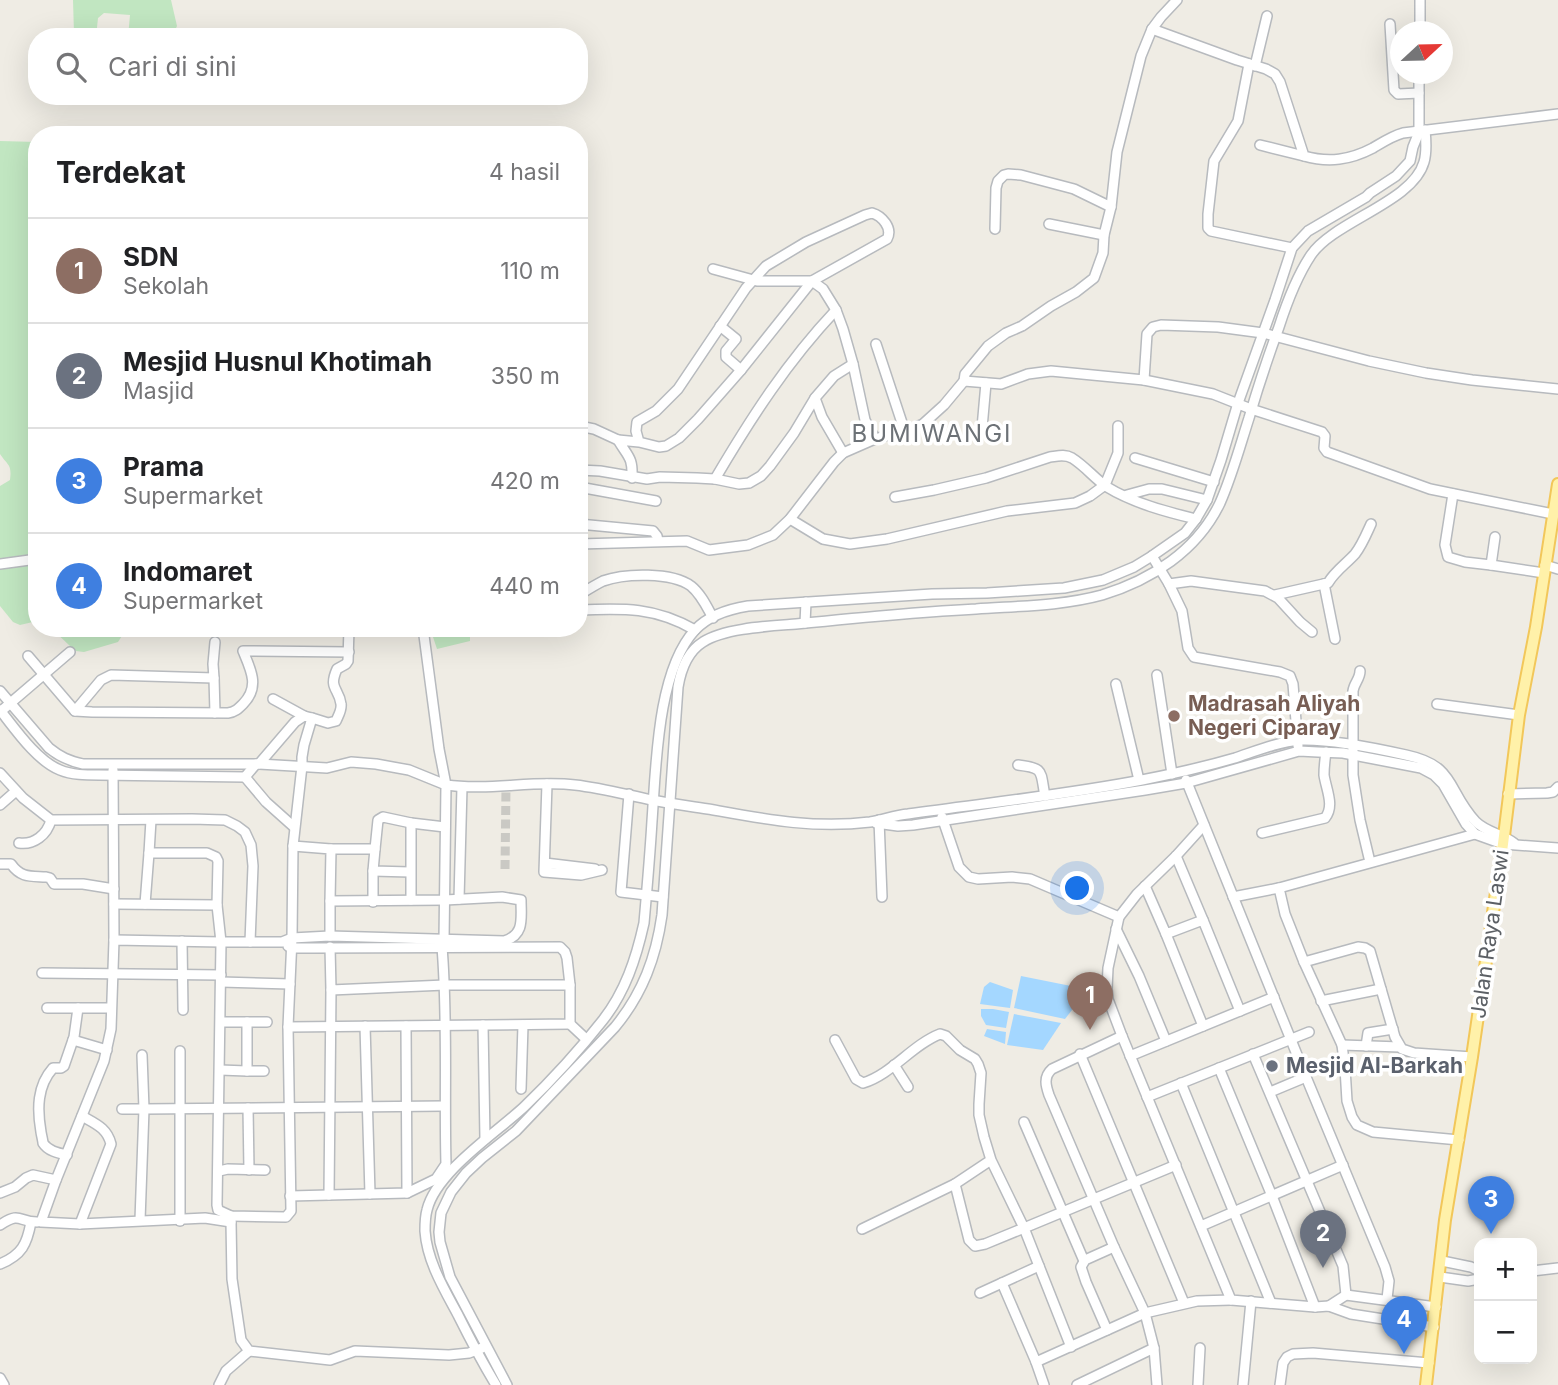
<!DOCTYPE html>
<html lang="id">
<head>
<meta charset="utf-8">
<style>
	:root { --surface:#fff; --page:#f2f2f2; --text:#202124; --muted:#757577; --line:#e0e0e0; --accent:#2563eb }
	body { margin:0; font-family:Inter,sans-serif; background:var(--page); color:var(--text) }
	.controls { position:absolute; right:21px; bottom:21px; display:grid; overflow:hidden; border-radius:14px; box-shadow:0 7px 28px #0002 }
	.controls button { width:63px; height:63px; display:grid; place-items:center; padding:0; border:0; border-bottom:2px solid var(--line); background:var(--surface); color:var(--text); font:35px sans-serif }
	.compass { position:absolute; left:1390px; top:21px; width:63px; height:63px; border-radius:50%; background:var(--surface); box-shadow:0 7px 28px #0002; rotate:68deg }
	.you { position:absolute; left:1078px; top:889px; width:24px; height:24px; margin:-18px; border:5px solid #fff; border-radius:50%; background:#1a73e8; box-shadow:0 0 0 10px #1a73e833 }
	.badge { display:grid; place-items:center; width:46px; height:46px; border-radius:50%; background:var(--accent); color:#fff; font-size:23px; font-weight:700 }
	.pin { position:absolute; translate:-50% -58px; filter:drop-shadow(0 2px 4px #0008) }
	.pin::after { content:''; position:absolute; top:37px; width:24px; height:21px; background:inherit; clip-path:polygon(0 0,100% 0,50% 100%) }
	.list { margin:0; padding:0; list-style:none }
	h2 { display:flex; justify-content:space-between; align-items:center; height:91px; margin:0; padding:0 28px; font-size:30px }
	h2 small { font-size:23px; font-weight:400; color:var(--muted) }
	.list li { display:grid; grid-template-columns:46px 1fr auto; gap:21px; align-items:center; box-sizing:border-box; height:105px; padding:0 28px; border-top:2px solid var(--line) }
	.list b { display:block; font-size:26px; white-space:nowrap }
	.list p { margin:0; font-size:23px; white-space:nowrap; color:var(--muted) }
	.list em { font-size:23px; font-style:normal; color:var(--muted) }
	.icon { flex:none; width:38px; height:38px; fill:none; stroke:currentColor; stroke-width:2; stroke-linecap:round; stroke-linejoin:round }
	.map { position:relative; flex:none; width:1558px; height:1385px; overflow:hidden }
	.search { position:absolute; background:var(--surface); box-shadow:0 7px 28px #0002; left:28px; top:28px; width:560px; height:77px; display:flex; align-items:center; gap:18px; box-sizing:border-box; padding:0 24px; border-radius:28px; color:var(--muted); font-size:26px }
	.panel { position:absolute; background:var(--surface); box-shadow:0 7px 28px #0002; left:28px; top:126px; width:560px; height:511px; border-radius:28px }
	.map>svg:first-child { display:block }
	.green { fill:#c1e6c1 }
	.water { fill:#a4d7ff }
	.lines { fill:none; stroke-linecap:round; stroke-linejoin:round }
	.minor-tunnel { stroke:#cac9c4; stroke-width:9; stroke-dasharray:9 4.5; stroke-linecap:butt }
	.minor-casing { stroke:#b7babe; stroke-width:12 }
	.major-casing { stroke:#f2c75a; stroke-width:14 }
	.minor { stroke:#fff; stroke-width:9 }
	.major { stroke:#fff1a9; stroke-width:10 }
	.education-dot { fill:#8d6e63; stroke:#fff; stroke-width:2.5 }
	.worship-dot { fill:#6b7280; stroke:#fff; stroke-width:2.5 }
	.labels { text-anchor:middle; stroke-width:7; stroke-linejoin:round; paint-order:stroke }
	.education-label { font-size:21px; font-weight:bold; fill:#785e54; stroke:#fff; text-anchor:start }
	.street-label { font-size:21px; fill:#5c6065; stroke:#fff }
	.worship-label { font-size:21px; font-weight:bold; fill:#5b616d; stroke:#fff; text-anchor:start }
	.quarter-label { font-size:24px; letter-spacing:2px; fill:#6d7277; stroke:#fff }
</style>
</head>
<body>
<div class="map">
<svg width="1558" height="1385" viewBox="0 0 1558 1385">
	<rect width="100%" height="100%" fill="#efece4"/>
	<g class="green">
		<polygon points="73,0 171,0 177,26 172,37 128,37 130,15 104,13 98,18 96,37 77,37 74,34"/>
		<path d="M0,141l37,1v479l-17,4 -7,-3 -13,-16v-120l10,-6c2,-16 -2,-14 -10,-26z"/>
		<polygon points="51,628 127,628 118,642 84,652 76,651 70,646"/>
		<polygon points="430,628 470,628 470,641 437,649"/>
	</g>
	<g class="water">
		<polygon points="1021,976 1086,989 1086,992 1065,1019 1014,1008"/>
		<polygon points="990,982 1013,990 1010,1008 980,1004 984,987"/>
		<polygon points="981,1009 993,1009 1009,1012 1006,1028 986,1025 981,1016"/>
		<polygon points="1014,1014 1061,1023 1043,1050 1007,1045"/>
		<polygon points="987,1029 1006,1032 1005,1044 984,1036"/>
	</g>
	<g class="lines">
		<polyline class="minor-tunnel" points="505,869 506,787"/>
		<g class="minor-casing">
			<g id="minor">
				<polyline points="1390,24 1394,90 1398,94 1419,93"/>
				<path d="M1152,29l85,31 29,9 9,5 5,8 24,74c25,7 46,4 69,-8 10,-6 19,-12 30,-15l155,-19"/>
				<polyline points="1420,32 1420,0"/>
				<polyline points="1249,64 1238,121 1214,161 1208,214 1208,228 1211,231 1292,248"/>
				<polyline points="1255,66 1267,16"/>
				<polyline points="1260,145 1304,156"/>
				<polyline points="1049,224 1104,235"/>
				<polyline points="995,229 996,188 998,181 1004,175 1008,174 1021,175 1074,189 1111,207"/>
				<polyline points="713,269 757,281 812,281 823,289 836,310 843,329 853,364 865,420 875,439"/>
				<polyline points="720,326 736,339 726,351 726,357 741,370"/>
				<polyline points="876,344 905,432"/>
				<polyline points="1144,380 1213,394 1251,409 1322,432 1325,436 1324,448 1327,452 1430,489 1553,514"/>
				<polyline points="964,381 1001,384 1028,374 1051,371 1144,380 1147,334 1153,327 1161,325 1218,327 1263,333 1369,361 1426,373 1472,380 1558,389"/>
				<polyline points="579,426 594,429 618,440"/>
				<polyline points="982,428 986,383"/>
				<polyline points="843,453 822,417 815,398 834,376 853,364"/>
				<polyline points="1135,458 1214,482"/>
				<polyline points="579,470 600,471 647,479 660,477 697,478 715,479 739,484 749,483 761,476 770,466 794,433 815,398"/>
				<path d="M632,478c1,-21 -4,-21 -14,-38l21,2 20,5 7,-1 13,-8 19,-19 43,-49 71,-89 75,-42c6,-11 -5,-23 -15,-26l-7,2 -59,27 -40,24 -20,22 -68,101 -22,22 -19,11 -1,9 3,11"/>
				<path d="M715,479c36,-61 72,-117 121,-169"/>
				<polyline points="579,487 656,501"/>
				<polyline points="1453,494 1445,545 1448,557 1465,562 1491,565"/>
				<polyline points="1127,495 1149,489 1162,489 1207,500"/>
				<path d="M895,497l39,-7 52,-12 64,-21c8,-1 15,-3 22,1 13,8 23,21 35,29 26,16 60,25 89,32"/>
				<polyline points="790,519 823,539 850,544 887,539 1007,511 1075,503 1090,496 1105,485 1118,453 1118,426"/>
				<polyline points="579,524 653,531 657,536 658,541"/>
				<polyline points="1495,537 1491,565 1544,573"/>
				<polyline points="579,544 687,541 709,550 748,545 773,535 790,519 834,462 843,453 875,439 892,434 905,432 923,424 944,405 964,381 965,374 988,346 1006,333 1022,326 1051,306 1076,292 1094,278 1103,253 1104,235 1111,207 1117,152 1141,56 1152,29 1161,17 1177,0"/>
				<polyline points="1152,556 1169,584 1191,581 1265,591 1278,598 1300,622 1312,632"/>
				<polyline points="0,564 37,559"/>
				<polyline points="1545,565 1558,569"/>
				<polyline points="1169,584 1182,611 1188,648 1194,657 1280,672 1290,676 1293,684 1298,746"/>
				<polyline points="1324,584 1335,639"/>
				<path d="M579,595c8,-5 16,-10 24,-14 22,-8 69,-9 88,5 10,8 16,21 22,32"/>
				<path d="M1275,595l53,-12c7,-12 18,-19 27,-29 7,-9 11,-19 16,-30"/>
				<path d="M579,610c45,-2 76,-3 116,20"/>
				<polyline points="805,623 806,602"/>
				<path d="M423,628l16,121 7,36c44,6 87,-5 129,0 27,3 52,10 77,15 19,4 38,6 56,9 56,10 105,20 162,13 13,-2 25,-7 38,-8 78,-11 157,-19 234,-34 31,-6 62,-13 93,-22 21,-7 43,-16 65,-18 31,-1 75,8 106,15 51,11 40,35 70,67 10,10 26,12 38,21"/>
				<path d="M28,656l47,55 17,1 136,1c7,-1 10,-4 15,-9 17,-17 8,-34 0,-53l106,1"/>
				<path d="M1360,671c0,8 -6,12 -7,20v84l7,45 10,42"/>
				<polyline points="1157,675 1172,774"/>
				<polyline points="214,678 215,713"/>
				<polyline points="1116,684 1139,780"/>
				<path d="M0,691l49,57c11,9 20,13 34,16h176l68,4 24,-6 25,2 33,6 37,15 -2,155"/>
				<polyline points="273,699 304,716"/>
				<polyline points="1437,704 1519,715"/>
				<path d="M0,710c15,19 37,51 60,60 12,5 26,5 39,5l146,2"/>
				<polyline points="75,711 101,680 111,675 214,678 213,664 215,642"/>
				<polyline points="0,712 70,652"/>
				<polyline points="256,764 245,777 266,802 294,827"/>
				<polyline points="259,764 295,722 304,716 312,718"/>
				<path d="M1018,765c27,3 22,6 27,31"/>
				<polyline points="113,770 114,940"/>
				<path d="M0,773l23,25 28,22 141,-1 33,1 12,6 8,6 6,13 2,21 -3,76h32l10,-4 38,-2 174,5c21,-6 17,-23 17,-41l-19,-3 -57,3 -115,1 1,-52 -38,-3"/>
				<polyline points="1186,780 1306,1077 1385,1267 1389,1281 1387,1299"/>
				<polyline points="547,784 544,872 581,875 602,870"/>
				<polyline points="629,794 621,892 663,897"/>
				<polyline points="1508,794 1547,793 1553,792 1558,787"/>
				<polyline points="0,805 16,791"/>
				<polyline points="942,817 959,867 969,877 978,879 1012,877 1030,879 1119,917"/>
				<polyline points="879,820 882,897"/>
				<polyline points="876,823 898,826 913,825 1145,790 1186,783 1299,751 1318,752 1343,753 1421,768 1434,775 1443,784 1466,824 1475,834 1503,844 1558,848"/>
				<polyline points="1204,825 1176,856 1137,894 1119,917 1108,968 1107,989 1108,999 1122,1036 1231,1300 1315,1307 1329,1306 1351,1314 1434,1327"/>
				<path d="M1262,833l63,-15c10,-12 1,-29 -1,-43 0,-8 1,-16 2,-23"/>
				<path d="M19,843c15,2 28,-8 32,-23"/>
				<polyline points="331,849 375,849 378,820 383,817 411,823 445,827"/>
				<polyline points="375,849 373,871 410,872"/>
				<polyline points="1176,856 1203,920"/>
				<polyline points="545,863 595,869"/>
				<path d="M0,864h11c10,14 19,12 35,13l4,1 4,6h29l31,5"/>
				<polyline points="373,871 373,902"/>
				<polyline points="1145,886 1166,934 1203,920 1240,1011"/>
				<polyline points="1233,897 1279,888"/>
				<polyline points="459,899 462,787"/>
				<polyline points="411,900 411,823"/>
				<polyline points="330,901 330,936"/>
				<polyline points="114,904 217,905 218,861 216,857 207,853 149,853 151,820"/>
				<polyline points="145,904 149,853"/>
				<polyline points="217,905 221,942 114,940 111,1029 104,1061 56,1180 41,1222 80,1224 205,1218 231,1222 231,1216"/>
				<polyline points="1116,929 1139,976 1166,1041"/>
				<polyline points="1166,934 1203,1026"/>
				<polyline points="182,941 183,1010"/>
				<path d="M250,942h-29l-4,263 1,5 13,6 55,1 5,-6 -3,-184 4,-89 1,-92 9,-80v-9l2,-12 8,-27 16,5 8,-2c2,-5 6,-11 5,-17 -2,-16 -13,-15 -4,-35l9,-5 2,-3 1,-33"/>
				<polyline points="288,946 291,948 314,948 560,947 565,952 567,958 570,985 570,1024 288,1027"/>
				<polyline points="330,947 331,990 445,985 570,985"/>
				<polyline points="1304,962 1342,1045 1345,1068 1347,1101 1352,1117 1357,1125 1373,1132 1459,1140"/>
				<polyline points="42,973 221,975"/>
				<polyline points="221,982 290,984"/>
				<polyline points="1321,1001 1381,989"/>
				<polyline points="47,1008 111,1008"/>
				<polyline points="221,1022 267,1022"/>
				<polyline points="247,1022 247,1071 264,1071"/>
				<polyline points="570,1024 586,1039"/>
				<polyline points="483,1025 485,1139"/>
				<polyline points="365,1026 370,1194"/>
				<polyline points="406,1026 407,1193"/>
				<path d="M1122,1036l-70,33c-9,8 -6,17 -3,26l65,152 31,66 52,-12 34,-1"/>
				<polyline points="73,1040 107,1050"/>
				<path d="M835,1040l21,39 7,4c29,-9 49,-38 77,-49l6,2 14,14 15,9 3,5 3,9 -2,31v11l5,22 7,23 -36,24 14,56 6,6 10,-2 39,-16 -33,-68"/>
				<polyline points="1342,1045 1400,1047"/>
				<polyline points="1366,1046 1368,1033 1393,1029"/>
				<polyline points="180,1051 180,1221"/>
				<polyline points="1080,1054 1184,1303"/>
				<polyline points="1253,1054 1343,1266 1346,1295"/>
				<polyline points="142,1055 144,1109 444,1106"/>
				<polyline points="1130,1056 1274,997"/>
				<polyline points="1472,1057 1414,1053 1402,1049 1395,1037 1370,951 1365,948 1358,947 1304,962 1285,914 1279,888 1475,834"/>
				<polyline points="894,1065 908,1087"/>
				<polyline points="1219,1068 1272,1196 1315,1307"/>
				<polyline points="220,1070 247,1071"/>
				<polyline points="1181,1083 1271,1303"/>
				<polyline points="521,1089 523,1025"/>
				<polyline points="1270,1092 1306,1077"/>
				<polyline points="1147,1097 1309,1032"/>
				<polyline points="248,1108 249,1170"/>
				<polyline points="122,1109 144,1109 140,1220"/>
				<polyline points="1024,1122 1084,1261"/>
				<path d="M67,1155c-9,-2 -19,-4 -24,-12 0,-2 -2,-10 -2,-11 -4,-23 -4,-46 12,-64h8l3,-2 10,-29 4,-29"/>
				<polyline points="219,1171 228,1169 265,1170"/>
				<polyline points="0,1193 15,1187 26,1178 33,1175 56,1180"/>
				<polyline points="329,1195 331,990"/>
				<path d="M290,1196l117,-3 29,-14 10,-15c-2,-72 2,-144 -4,-217"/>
				<polyline points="231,1222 232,1279 241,1340 249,1351 330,1360 355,1351 449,1355 469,1353 482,1348"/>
				<path d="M80,1224l31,-80c-4,-16 -15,-20 -29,-28"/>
				<path d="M0,1225c21,-14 18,-3 37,-3"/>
				<polyline points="1201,1226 1343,1165"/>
				<polyline points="862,1229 955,1184"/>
				<polyline points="1442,1261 1471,1267 1479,1271"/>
				<path d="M0,1264c22,-9 27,-20 31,-42"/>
				<polyline points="1532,1271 1558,1268"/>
				<polyline points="1440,1277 1468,1281 1479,1279"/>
				<polyline points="1002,1283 1036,1362 1145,1313 1154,1348 1157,1385"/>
				<polyline points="980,1293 1039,1266"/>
				<polyline points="1329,1306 1346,1295 1436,1307"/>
				<polyline points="1107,1330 1086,1282 1081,1267 1085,1260 1114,1247"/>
				<polyline points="1071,1347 1024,1228 1176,1165"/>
				<polyline points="1036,1362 1044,1385"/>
				<polyline points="0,1378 4,1385"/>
				<polyline points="219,1385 226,1371 249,1351"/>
				<path d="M496,1385c-14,-23 -26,-46 -38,-70 -14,-26 -31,-54 -33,-84 0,-7 0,-14 2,-21 9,-38 69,-77 97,-103 26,-25 57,-59 79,-87 22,-28 33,-61 41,-97 3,-34 6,-68 8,-102 4,-54 5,-150 43,-191 13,-14 34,-21 53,-24l184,-12 55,-1 77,-5 39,-8 31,-13 18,-11 33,-23 11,-14 11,-19 14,-40 17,-57 37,-103 17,-52 16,-17 58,-34 4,-4 26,-17 14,-15 3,-14 6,-15v-58"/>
				<path d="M507,1385l-57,-108 -10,-35 -1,-10 2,-19 10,-21 15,-19 16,-15 34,-27 99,-104c28,-34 41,-70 47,-112l16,-228c3,-18 9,-35 25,-45 21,-14 68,-16 93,-18 60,-6 120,-12 180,-15 41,-3 86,-3 126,-14 49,-15 95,-44 118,-92 12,-27 20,-57 29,-85 9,-31 19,-61 30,-91 8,-25 18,-51 32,-72 23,-34 102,-53 113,-93 3,-10 2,-22 1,-32"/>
				<polyline points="1077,1385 1154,1348"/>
				<polyline points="1198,1385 1200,1348"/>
				<polyline points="1243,1385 1251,1301"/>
				<polyline points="1280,1385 1283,1363 1287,1357 1293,1354 1313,1353 1429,1363"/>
			</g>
		</g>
		<g class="major-casing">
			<polyline id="major" points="1426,1385 1445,1220 1472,1057 1503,844 1519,715 1536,627 1558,484"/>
		</g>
		<use href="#minor" class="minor"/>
		<use href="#major" class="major"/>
	</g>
	<circle class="education-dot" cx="1174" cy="716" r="7"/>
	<circle class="worship-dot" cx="1272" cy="1066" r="7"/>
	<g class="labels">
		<g class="education-label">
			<text x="1188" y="711">Madrasah Aliyah<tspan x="1188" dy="24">Negeri Ciparay</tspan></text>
		</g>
		<g class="street-label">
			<text transform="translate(1490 934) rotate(-82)" y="7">Jalan Raya Laswi</text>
		</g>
		<g class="worship-label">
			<text x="1286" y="1073">Mesjid Al-Barkah</text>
		</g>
		<g class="quarter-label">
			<text x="932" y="442">BUMIWANGI</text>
		</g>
	</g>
</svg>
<div class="controls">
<button>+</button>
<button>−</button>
</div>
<svg class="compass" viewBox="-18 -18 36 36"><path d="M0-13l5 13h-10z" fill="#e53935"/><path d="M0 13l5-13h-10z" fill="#757577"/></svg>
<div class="you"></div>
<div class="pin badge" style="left:1090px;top:1030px;background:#8d6e63">1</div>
<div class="pin badge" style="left:1323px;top:1268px;background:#6b7280">2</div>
<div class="pin badge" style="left:1491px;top:1234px;background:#3f7fe0">3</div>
<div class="pin badge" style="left:1404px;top:1354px;background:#3f7fe0">4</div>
<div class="search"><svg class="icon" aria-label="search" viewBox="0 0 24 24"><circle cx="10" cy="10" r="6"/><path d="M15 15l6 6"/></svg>Cari di sini</div>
<section class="panel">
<h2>Terdekat<small>4 hasil</small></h2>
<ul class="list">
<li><span class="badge" style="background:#8d6e63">1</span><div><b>SDN</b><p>Sekolah</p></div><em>110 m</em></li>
<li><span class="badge" style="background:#6b7280">2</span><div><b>Mesjid Husnul Khotimah</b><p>Masjid</p></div><em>350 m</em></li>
<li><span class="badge" style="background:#3f7fe0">3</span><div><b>Prama</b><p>Supermarket</p></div><em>420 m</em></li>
<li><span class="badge" style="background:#3f7fe0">4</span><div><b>Indomaret</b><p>Supermarket</p></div><em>440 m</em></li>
</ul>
</section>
</div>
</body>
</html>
